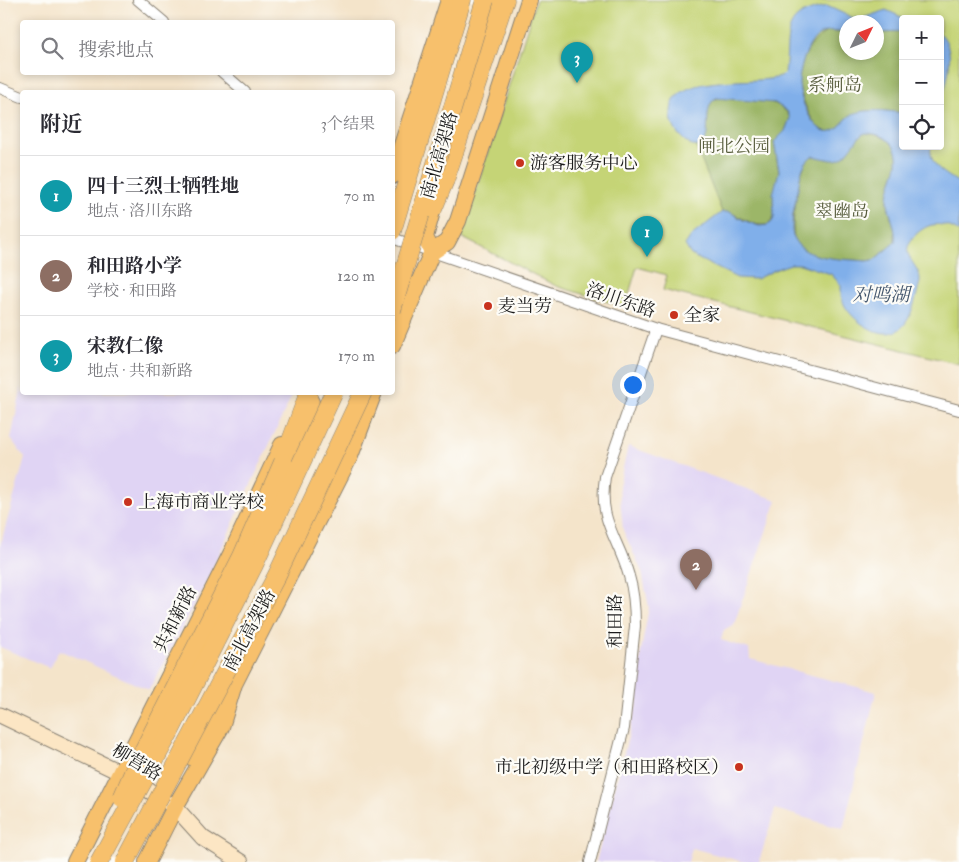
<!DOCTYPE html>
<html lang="zh">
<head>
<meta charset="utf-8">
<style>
	:root { --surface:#fff; --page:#f7f7f7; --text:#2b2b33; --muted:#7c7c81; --line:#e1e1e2; --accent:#0f766e }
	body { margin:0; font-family:"IM FELL Double Pica","Noto Serif SC",serif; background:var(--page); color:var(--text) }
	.controls { position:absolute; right:15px; top:15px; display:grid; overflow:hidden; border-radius:5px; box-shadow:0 2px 8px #0003 }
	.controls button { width:45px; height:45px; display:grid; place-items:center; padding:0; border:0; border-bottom:1px solid var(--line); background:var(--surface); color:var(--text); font:25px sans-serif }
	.compass { position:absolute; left:839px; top:15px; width:45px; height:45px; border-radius:50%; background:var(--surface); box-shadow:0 2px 8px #0003; rotate:47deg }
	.you { position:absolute; left:632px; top:384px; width:18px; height:18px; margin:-12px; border:4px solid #fff; border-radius:50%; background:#1a73e8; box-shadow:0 0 0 8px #1a73e833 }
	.badge { display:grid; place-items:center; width:32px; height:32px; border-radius:50%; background:var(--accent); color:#fff; font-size:16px; font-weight:700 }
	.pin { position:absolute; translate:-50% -41px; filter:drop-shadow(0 1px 2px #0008) }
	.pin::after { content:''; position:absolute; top:26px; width:18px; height:15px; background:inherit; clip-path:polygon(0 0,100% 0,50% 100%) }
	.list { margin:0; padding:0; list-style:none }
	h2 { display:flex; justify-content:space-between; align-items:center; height:65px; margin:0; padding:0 20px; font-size:21px }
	h2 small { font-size:16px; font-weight:400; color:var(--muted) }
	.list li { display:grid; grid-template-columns:32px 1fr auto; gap:15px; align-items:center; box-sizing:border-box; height:80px; padding:0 20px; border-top:1px solid var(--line) }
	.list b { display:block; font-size:19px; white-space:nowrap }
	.list p { margin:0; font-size:16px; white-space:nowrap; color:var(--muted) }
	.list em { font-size:16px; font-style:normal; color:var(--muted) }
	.icon { flex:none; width:28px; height:28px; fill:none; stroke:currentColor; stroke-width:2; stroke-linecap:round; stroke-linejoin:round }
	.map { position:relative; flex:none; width:959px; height:862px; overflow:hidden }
	.search { position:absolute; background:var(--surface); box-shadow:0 2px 8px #0003; left:20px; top:20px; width:375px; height:55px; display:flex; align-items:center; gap:12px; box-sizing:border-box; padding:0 18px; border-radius:5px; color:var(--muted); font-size:19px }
	.panel { position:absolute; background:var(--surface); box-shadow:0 2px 8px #0003; left:20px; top:90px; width:375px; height:305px; border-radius:5px }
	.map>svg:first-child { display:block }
	.built { fill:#e0d4f4 }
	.green { fill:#c5d476; stroke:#707849; fill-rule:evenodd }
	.forest { fill:#9cb667; stroke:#5c6942 }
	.water { fill:#80afea; stroke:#4e6683; fill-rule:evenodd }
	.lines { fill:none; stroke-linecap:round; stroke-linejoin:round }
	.minor-casing { stroke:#888073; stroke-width:12 }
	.secondary-casing { stroke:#888073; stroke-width:17 }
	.primary-casing { stroke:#888073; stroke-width:18 }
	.trunk-casing { stroke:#888073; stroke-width:19 }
	.minor { stroke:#fff; stroke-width:10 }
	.secondary { stroke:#fce6c4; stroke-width:15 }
	.primary { stroke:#f7c06c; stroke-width:16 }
	.trunk { stroke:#f7c06c; stroke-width:18 }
	.trunk-bridge-casing { stroke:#888073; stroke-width:19; stroke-linecap:butt }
	.trunk-bridge { stroke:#f7c06c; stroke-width:18 }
	.poi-dot { fill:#c8321e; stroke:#fdfcf7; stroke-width:2 }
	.labels { text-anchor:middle; stroke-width:4.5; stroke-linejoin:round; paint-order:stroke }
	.park-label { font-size:18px; fill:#575c3c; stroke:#fdfcf7 }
	.street-label { font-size:18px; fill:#1c1c1c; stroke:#fdfcf7 }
	.poi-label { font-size:18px; fill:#1c1c1c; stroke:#fdfcf7; text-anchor:start }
	.water-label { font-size:19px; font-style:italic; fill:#44576e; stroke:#fdfcf7 }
</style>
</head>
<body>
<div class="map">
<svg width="959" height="862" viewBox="0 0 959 862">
	<rect width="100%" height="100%" fill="#fdfcf7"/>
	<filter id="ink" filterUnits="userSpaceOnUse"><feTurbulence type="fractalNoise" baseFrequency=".02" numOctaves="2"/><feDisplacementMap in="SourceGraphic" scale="10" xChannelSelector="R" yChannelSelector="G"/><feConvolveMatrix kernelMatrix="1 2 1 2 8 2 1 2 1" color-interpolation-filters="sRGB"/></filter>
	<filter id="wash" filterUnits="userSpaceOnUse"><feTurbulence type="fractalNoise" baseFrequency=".0096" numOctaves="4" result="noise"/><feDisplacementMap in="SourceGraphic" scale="20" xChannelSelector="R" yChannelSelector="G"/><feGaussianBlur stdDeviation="1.12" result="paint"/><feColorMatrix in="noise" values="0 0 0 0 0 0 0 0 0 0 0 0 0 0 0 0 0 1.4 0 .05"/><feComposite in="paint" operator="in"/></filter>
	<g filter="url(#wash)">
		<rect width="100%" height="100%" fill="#f4e4ca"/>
		<g class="built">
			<polygon points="22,385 22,392 293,393 203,589 149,690 59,650 50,668 0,647 0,546 25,458 11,439"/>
			<polygon points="628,446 777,500 734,624 724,630 721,640 749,649 750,659 876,692 843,829 775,809 759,862 744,862 692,848 688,862 596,862 637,702 641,651 649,607 642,572 623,530 619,486"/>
		</g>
		<path class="green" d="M536,0h423v364l-296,-74 4,-15 -30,-8 -12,40 -69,-21 -95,-49zM903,19h37v127h-37zM846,22h30v30h-30z"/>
		<g class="forest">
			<path d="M829,31l17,2v19h30l1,-19 26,-1v81c-15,-2 -36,-5 -50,2 -11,4 -15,20 -28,16 -10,-3 -13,-12 -17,-20 -4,-8 -7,-17 -9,-26 -2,-19 11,-47 30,-54z"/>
			<path d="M723,97c21,2 57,-2 67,21l-5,13 -11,11 5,29 -5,46 -6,8c-20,2 -29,-13 -46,-13l-26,-65c24,-10 -2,-47 27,-50z"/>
			<path d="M864,133c11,1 21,3 28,11 14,18 -4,37 -4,56 0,15 9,26 7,42l-21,18 -8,1c-19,-2 -56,1 -70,-17 -8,-11 3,-83 15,-88 4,-1 28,-1 35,-2l12,-16z"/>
		</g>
		<g class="water">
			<path d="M827,6l24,11 9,2 26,-9 20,9h-3v13l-26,1 -1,-11h-30v11c-8,-1 -18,-3 -26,1 -13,8 -20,34 -21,48 0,14 11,45 26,49 13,3 18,-12 28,-17 15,-6 35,-3 50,-1v33h28c-3,20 14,27 28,37v49c-7,-5 -17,-9 -27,-7 -10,2 -27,16 -24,28 3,11 13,17 12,29 -4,14 -8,38 -20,47 -18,13 -48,-8 -56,-25 -3,-6 -3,-12 -3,-19l-10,-11 -31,-10h-9l-12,4 -23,11 -19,-1 -46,-23 -6,-10 6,-9 31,-24h8l13,8 16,6 9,-1 4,-3 2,-5 -1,-23 6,-23 -5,-29 11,-11 5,-13 -3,-7 -12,-8 -59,-5c-18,11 3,52 -24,48 -12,-8 -20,-17 -21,-31 -2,-46 84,-28 111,-39l3,-3c5,-39 -6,-58 42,-67zM864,133c11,0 21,3 28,11 14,18 -4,37 -4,56 0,15 9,26 7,42l-21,18 -8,1c-24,-3 -77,1 -74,-36 0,-10 3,-21 5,-31 3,-13 3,-29 15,-38 7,1 13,3 20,4 15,1 21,-19 32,-27z"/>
			<path d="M940,33c18,17 6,52 0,73z"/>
		</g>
	</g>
	<g filter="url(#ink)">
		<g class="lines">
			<g class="minor-casing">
				<g id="minor">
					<polyline points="138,0 164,22"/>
					<polyline points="222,72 245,92"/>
					<polyline points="0,88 22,97"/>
					<polyline points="392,238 656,329 959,410"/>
					<path d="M590,862l34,-134 11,-102c0,-17 -1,-34 -6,-50 -11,-39 -31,-54 -24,-99l51,-148"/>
				</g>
			</g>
			<g class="secondary-casing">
				<polyline id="secondary" points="0,715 121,773 175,807 203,838 241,862"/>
			</g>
			<g class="primary-casing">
				<g id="primary">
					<polyline points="481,47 495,0"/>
					<polyline points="392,176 449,0"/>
					<polyline points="432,252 425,237 436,197"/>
					<polyline points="392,346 432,252 447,242 458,221 529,0"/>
					<polyline points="288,471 305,432 311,402"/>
					<polyline points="191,757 222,702"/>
					<polyline points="75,862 234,548 282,445"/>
					<polyline points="147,862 175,807 221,727 234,684 350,456 374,392"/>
				</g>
			</g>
			<g class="trunk-casing">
				<g id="trunk">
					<polyline points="445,180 505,0"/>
					<polyline points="392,231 462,0"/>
					<polyline points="283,462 309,392"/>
				</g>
			</g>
			<use href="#minor" class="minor"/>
			<use href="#secondary" class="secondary"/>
			<use href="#primary" class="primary"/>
			<use href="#trunk" class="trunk"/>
			<g class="trunk-bridge-casing">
				<g id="trunk-bridge">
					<polyline points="433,209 445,180"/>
					<polyline points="392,310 485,0"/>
					<polyline points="122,798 138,761 242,556 283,462"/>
					<polyline points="99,862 171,730 254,565 334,392"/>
					<polyline points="125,862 277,575 363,392"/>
				</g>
			</g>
			<use href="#trunk-bridge" class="trunk-bridge"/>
		</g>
	</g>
	<g class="poi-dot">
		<circle cx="520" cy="163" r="5"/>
		<circle cx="488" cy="306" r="5"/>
		<circle cx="674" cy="315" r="5"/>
		<circle cx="128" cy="502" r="5"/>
		<circle cx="739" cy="767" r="5"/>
	</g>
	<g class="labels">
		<g class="park-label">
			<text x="835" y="91">系舸岛</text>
			<text x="734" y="152">闸北公园</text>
			<text x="842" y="217">翠幽岛</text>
		</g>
		<g class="street-label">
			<text transform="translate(439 155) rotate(-74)" y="6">南北高架路</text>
			<text transform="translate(621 300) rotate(19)" y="6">洛川东路</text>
			<text transform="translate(175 619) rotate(-63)" y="6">共和新路</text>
			<text transform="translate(615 621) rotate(-90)" y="6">和田路</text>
			<text transform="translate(249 630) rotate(-62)" y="6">南北高架路</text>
			<text transform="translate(137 762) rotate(31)" y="6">柳营路</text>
		</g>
		<g class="poi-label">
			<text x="530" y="169">游客服务中心</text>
			<text x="498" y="312">麦当劳</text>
			<text x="684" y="321">全家</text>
			<text x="138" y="508">上海市商业学校</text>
			<text x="729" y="773" text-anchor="end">市北初级中学（和田路校区）</text>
		</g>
		<g class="water-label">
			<text x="881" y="301">对鸣湖</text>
		</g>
	</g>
</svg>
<div class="controls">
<button>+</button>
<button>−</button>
<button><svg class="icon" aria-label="locate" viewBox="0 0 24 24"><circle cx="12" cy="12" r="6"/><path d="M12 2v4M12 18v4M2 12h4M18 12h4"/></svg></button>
</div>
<svg class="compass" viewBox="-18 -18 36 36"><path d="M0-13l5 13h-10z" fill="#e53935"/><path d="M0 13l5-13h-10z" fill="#7c7c81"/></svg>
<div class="you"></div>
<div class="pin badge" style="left:647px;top:257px;background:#0f9aa8">1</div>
<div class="pin badge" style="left:696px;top:590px;background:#8d6e63">2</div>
<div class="pin badge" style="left:577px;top:83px;background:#0f9aa8">3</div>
<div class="search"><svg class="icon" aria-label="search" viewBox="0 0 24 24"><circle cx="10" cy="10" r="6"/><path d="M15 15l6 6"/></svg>搜索地点</div>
<section class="panel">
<h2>附近<small>3个结果</small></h2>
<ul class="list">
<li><span class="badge" style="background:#0f9aa8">1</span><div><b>四十三烈士牺牲地</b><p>地点 · 洛川东路</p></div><em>70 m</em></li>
<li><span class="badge" style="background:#8d6e63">2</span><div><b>和田路小学</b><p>学校 · 和田路</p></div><em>120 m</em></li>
<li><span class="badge" style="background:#0f9aa8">3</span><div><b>宋教仁像</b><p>地点 · 共和新路</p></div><em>170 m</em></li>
</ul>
</section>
</div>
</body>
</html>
